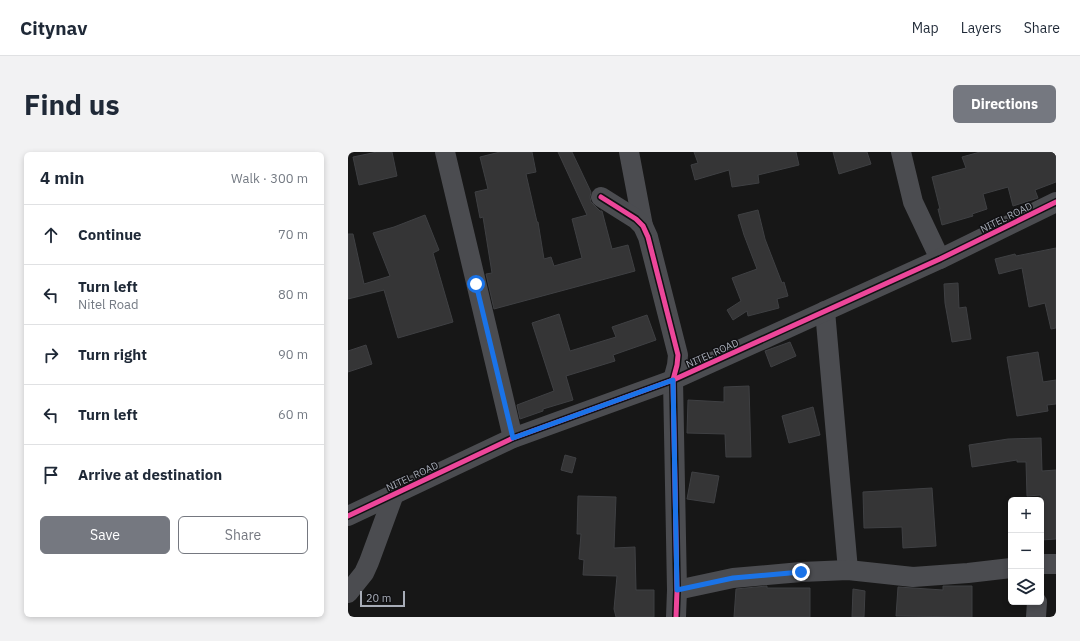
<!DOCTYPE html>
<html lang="en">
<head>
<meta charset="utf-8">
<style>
	:root { --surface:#fff; --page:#f2f2f3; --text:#1f2937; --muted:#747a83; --line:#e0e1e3; --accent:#757880 }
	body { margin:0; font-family:"IBM Plex Sans",sans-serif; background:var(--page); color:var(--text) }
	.controls { position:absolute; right:12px; bottom:12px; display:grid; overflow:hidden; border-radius:6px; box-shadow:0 2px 6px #0003 }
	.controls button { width:36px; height:36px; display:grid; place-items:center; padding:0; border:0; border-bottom:1px solid var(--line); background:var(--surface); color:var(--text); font:20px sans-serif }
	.scale { position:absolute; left:12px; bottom:10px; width:45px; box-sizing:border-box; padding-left:4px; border:2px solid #a8adb8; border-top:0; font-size:11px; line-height:14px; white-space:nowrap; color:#a8adb8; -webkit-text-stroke:3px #111113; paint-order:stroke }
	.stop { position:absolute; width:12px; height:12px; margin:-9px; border:3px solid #1a73e8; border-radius:50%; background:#fff }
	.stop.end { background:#1a73e8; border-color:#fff; box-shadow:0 1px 4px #0008 }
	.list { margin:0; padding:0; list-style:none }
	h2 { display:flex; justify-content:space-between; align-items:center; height:52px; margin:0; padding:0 16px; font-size:17px }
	h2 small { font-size:13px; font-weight:400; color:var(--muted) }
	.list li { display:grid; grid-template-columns:26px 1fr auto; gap:12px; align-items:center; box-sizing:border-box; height:60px; padding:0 16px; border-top:1px solid var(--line) }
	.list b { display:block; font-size:15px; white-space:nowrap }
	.list p { margin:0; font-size:13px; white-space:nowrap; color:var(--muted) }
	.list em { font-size:13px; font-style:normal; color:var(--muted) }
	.actions { display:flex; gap:8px; padding:12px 16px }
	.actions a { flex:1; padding:9px 0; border:1px solid var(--accent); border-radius:6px; text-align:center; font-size:14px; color:var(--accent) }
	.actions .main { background:var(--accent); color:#fff }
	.icon { flex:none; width:22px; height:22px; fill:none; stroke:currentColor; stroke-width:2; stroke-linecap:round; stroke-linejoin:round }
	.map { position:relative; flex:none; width:708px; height:465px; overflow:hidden; border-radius:6px }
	header { display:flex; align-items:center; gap:24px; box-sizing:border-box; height:56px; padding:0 20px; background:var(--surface); border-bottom:1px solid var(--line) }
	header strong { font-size:19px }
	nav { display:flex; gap:22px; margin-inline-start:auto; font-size:14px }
	.intro { display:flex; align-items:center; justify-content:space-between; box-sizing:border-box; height:96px; padding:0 24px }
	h1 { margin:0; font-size:28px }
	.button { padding:10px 18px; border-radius:6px; background:var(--accent); color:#fff; font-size:14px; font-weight:700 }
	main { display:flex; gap:24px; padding:0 24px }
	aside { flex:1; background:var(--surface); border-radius:6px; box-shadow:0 2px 6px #0003 }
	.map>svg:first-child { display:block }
	.building { fill:#353536; stroke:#3f4043 }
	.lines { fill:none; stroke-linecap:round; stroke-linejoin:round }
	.minor { stroke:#4b4c50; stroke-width:20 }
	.cycleway-casing { stroke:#111113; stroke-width:8 }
	.cycleway { stroke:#ed469a; stroke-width:5 }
	.route { stroke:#1a73e8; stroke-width:5 }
	.labels { text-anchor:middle; stroke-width:3; stroke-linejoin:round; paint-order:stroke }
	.street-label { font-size:10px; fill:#a8adb8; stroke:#111113 }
</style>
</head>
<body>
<header>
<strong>Citynav</strong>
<nav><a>Map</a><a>Layers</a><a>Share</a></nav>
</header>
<div class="intro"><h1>Find us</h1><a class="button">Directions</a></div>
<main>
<aside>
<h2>4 min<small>Walk · 300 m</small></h2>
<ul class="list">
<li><svg class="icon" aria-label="ahead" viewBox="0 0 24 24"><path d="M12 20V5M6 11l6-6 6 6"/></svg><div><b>Continue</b></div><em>70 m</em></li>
<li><svg class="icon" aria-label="left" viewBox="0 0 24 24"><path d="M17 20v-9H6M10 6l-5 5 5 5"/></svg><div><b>Turn left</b><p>Nitel Road</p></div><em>80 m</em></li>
<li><svg class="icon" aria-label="right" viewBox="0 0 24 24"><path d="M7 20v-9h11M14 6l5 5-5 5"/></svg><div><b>Turn right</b></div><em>90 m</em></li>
<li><svg class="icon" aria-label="left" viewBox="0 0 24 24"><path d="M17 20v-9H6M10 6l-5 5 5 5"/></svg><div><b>Turn left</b></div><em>60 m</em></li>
<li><svg class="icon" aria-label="arrive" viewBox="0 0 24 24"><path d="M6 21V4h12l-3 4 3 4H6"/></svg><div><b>Arrive at destination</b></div></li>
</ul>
<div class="actions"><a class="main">Save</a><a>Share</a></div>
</aside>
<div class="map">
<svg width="708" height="465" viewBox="0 0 708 465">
	<rect width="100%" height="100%" fill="#171717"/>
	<g class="building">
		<polygon points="29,0 44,0 49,24 11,33 5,5"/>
		<polygon points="152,0 184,0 188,20 178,22 189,70 190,70 196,107 203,105 206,114 234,106 224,67 239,63 210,0 224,0 243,40 242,45 243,50 252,59 254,59 264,97 280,93 287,119 146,157 138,122 144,121 135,65 132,66 127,40 140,37 132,5"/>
		<polygon points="346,0 448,0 451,13 410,23 411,31 384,35 381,18 347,28 343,13 350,11"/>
		<polygon points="485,0 519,0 523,12 491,22"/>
		<polygon points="632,0 708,0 708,30 687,38 690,46 665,54 660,35 635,42 639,57 624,62 625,64 594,73 590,57 592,57 584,25 618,16 614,5"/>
		<polygon points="410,58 417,87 434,131 436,130 440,144 429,147 431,156 400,164 399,159 385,168 379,158 393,149 384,126 409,117 396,83 390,63"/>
		<polygon points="77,63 91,98 85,101 105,170 50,186 36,138 0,147 0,82 5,82 16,132 42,124 25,81 46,75"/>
		<polygon points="708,96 708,176 703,177 697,151 681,155 674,116 651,122 647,107 667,102 668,104"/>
		<polygon points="610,131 611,156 618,155 623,187 604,190 597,151 596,132"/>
		<polygon points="211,162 222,199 268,185 264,175 299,163 308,188 265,203 267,209 218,224 225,248 195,257 195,259 172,267 169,253 206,239 184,171"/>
		<polygon points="442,190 448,204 423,215 417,199"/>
		<polygon points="18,193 24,212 0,220 0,199"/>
		<polygon points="690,200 695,230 708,228 708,252 699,253 700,259 669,264 659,205"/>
		<polygon points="401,234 403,305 378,305 377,282 339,281 340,248 376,250 376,235"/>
		<polygon points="465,255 472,283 441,291 434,264"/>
		<polygon points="693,286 694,319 708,318 708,387 693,388 693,343 679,344 678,310 669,310 669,308 624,315 621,293 660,287"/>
		<polygon points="217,303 228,306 224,321 213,318"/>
		<polygon points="344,320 371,324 366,351 339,347"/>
		<polygon points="584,336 588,394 555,396 554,375 516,376 515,340"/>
		<polygon points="230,344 268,345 266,396 287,395 288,438 306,438 306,465 268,465 266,457 269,424 235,423 236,408 231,407 233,382 229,382"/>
		<polygon points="419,434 419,436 462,436 462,465 386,465 388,437"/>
		<polygon points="595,434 624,434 624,465 548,464 550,435 595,438"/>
		<polygon points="505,437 517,439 516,465 504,465"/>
	</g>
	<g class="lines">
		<g class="minor">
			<polyline points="97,0 165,286"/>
			<polyline points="281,0 295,74"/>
			<polyline points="553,0 565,50 592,107"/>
			<polyline points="253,45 288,67 295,74 300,85 330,203 329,213 325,228 329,438 328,465"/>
			<polyline points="477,159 500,418"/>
			<polyline points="0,364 165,286 325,228 592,107 708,50"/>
			<polyline points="693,412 708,412"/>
			<polyline points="329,438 385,426 453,420 500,418 565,425 620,421 663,416"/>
			<polyline points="0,441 16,421 21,410 46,342"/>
			<polyline points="688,465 689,450"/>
		</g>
		<g class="cycleway-casing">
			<g id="cycleway">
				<polyline points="253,45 288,67 295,74 300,85 330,203 329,213 325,228 329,438 328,465"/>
				<polyline points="0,364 165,286 325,228 592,107 708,50"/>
			</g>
		</g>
		<use href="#cycleway" class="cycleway"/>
	</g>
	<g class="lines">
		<polyline class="route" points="128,132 165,286 325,228 329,438 385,426 453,420"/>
	</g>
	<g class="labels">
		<g class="street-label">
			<text transform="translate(658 65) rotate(-26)" y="4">NITEL ROAD</text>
			<text transform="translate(364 201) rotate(-24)" y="4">NITEL ROAD</text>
			<text transform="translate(64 324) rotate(-25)" y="4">NITEL ROAD</text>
		</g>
	</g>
</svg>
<div class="controls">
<button>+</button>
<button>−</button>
<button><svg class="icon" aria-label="layers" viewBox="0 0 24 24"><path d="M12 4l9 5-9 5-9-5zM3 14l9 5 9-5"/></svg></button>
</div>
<div class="scale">20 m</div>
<div class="stop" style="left:128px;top:132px"></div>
<div class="stop end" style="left:453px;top:420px"></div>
</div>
</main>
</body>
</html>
